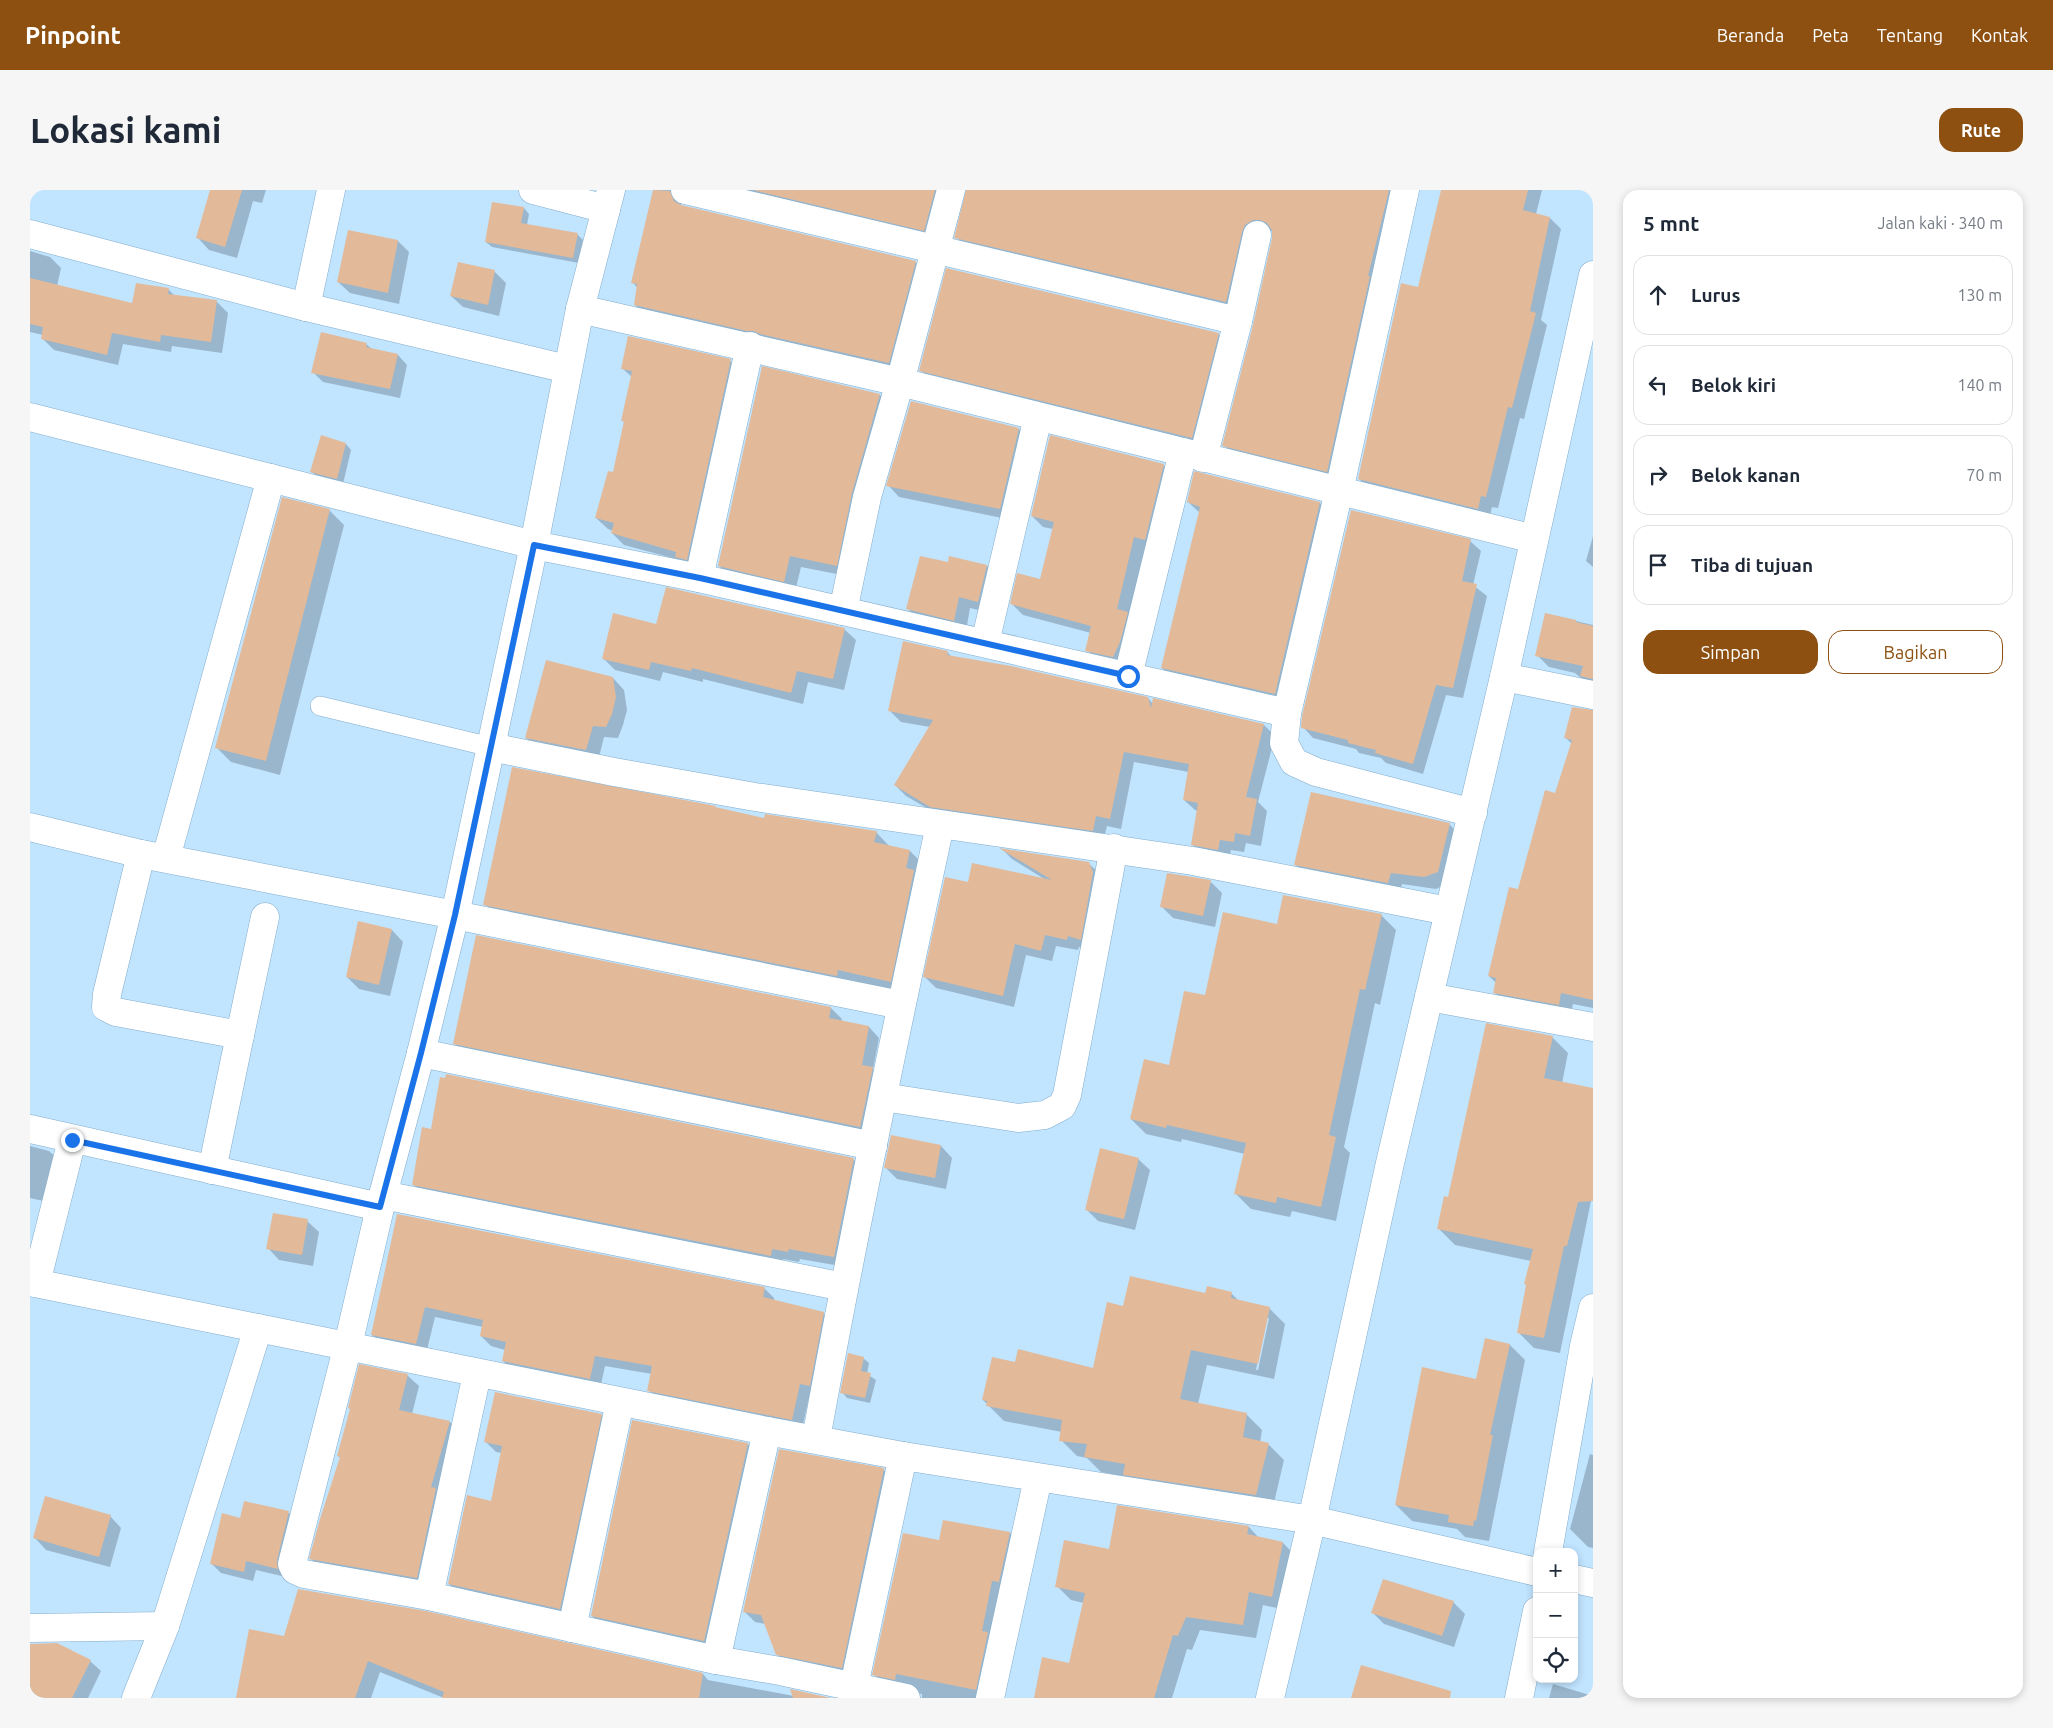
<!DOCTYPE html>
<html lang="id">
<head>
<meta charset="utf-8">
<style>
	:root { --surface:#fff; --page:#f6f6f7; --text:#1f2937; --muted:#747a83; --line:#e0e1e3; --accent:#8d5010 }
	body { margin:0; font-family:Ubuntu,sans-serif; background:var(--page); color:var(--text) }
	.controls { position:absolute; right:15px; bottom:15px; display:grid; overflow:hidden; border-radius:10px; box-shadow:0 2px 8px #0003 }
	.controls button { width:45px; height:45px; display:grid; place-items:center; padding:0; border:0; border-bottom:1px solid var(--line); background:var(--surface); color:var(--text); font:25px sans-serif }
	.stop { position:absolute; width:15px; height:15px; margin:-11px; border:4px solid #1a73e8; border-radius:50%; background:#fff }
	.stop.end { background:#1a73e8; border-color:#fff; box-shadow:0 1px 5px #0008 }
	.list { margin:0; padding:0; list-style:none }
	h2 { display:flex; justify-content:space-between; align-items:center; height:65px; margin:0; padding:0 20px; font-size:21px }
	h2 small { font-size:16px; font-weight:400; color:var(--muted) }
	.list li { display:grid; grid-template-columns:32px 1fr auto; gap:15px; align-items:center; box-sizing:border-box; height:80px; margin:0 10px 10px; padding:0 10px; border:1px solid var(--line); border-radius:15px }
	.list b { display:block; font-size:19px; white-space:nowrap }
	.list em { font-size:16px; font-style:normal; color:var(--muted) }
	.actions { display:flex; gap:10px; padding:15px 20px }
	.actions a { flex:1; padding:11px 0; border:1px solid var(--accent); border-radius:15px; text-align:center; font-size:18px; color:var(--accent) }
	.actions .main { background:var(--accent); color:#fff }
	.icon { flex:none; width:28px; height:28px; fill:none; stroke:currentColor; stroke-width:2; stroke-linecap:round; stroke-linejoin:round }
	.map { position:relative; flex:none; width:1563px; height:1508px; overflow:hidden; border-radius:15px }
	header { display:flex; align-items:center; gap:30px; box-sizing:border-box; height:70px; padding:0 25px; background:var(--accent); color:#fff }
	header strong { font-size:24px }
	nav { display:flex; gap:28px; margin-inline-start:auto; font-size:18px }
	.intro { display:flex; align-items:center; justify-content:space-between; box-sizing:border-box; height:120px; padding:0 30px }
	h1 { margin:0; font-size:35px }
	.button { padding:12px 22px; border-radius:15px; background:var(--accent); color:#fff; font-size:18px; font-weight:700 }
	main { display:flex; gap:30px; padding:0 30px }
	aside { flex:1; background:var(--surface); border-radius:15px; box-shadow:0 2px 8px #0003 }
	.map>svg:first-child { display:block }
	.shadow { fill:#0003; fill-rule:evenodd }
	.building { fill:#e3ba99 }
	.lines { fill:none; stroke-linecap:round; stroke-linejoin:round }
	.lane-casing { stroke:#82adcc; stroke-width:20 }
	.street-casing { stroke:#82adcc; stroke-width:29 }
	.secondary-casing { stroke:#82adcc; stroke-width:29 }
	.lane { stroke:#fff; stroke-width:19 }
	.street { stroke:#fff; stroke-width:28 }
	.secondary { stroke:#fff; stroke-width:28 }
	.route { stroke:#1a73e8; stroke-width:6 }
</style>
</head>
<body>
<header>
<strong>Pinpoint</strong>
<nav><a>Beranda</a><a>Peta</a><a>Tentang</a><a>Kontak</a></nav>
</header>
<div class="intro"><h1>Lokasi kami</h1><a class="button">Rute</a></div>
<main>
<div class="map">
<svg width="1563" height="1508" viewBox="0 0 1563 1508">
	<rect width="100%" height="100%" fill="#c1e4ff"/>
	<g class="shadow">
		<polygon points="181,0 236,0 232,13 223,11 207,68 179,60 168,48"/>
		<polygon points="624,0 657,0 651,9 651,16 885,72 897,84 870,184 617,127 605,115 608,98 602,92"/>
		<polygon points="688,0 922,0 906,52"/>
		<polygon points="937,0 1368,0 1309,293 1205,267 1194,255 1224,135 1244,48 1243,41 1234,42 1208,123 938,59 926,47"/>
		<polygon points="1419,0 1512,0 1506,24 1520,28 1531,39 1511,130 1517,135 1494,229 1490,228 1468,318 1462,317 1459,330 1341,300 1329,289"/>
		<polygon points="494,18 499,24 497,35 547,44 553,50 549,73 462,57 456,52"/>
		<polygon points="368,51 379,62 369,114 320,103 308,92"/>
		<polygon points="0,61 20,67 31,78 27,96 103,115 138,99 145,106 187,112 198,123 192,163 142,156 141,162 93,154 88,175 24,160 12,148 13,145 0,142"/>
		<polygon points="465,82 476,93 469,126 433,117 421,106"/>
		<polygon points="1188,144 1200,155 1173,259 902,192 891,180"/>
		<polygon points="336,154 342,159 368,165 377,175 370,208 293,192 283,182"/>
		<polygon points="700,171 712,182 668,381 650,370 594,355 582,343 583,341 578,339 566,328 584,284 595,233 592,230 602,187 593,179"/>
		<polygon points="850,205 861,216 817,386 771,377 765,402 700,387 689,376"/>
		<polygon points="882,212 989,239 1000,250 982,330 869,307 858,295"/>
		<polygon points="316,254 321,260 313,294 287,287 282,282"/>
		<polygon points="1133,275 1145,286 1126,360 1115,358 1099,425 1095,478 1068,471 1057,460 1061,443 993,425 982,414 1011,390 1023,339 1013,337 1002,326"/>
		<polygon points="1165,283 1290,313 1313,336 1268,526 1155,501 1132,478 1170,323 1158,312"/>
		<polygon points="299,320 314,335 250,585 201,572 186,557"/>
		<polygon points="1563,346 1563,377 1556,371"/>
		<polygon points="1440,351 1451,361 1443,395 1457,406 1433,508 1416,505 1393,584 1356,573 1351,568 1329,563 1326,559 1283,548 1273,537"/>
		<polygon points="919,373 957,376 968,388 960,423 940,418 936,441 889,430 878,419"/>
		<polygon points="1516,424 1563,435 1563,498 1545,483 1519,477 1507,465"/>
		<polygon points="626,435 814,439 826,450 814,500 778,492 773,514 673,489 673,492 633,482 630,491 585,480 573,468"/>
		<polygon points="917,462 922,467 1118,508 1123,514 1234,535 1245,546 1228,612 1237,621 1231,656 1216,653 1214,662 1201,660 1199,670 1173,665 1162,654 1168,621 1165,620 1154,610 1159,582 1104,572 1091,639 1077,636 1073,651 912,627 876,606 865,595 900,537 871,532 860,521"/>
		<polygon points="583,488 594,500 597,520 593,535 588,548 574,547 568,571 508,559 496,548"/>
		<polygon points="1563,521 1563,818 1543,814 1540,826 1476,814 1464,802 1466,793 1459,786 1526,605 1542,554 1536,548"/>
		<polygon points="735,629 846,642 860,657 880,661 894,675 874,805 469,728 455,714"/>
		<polygon points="1419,634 1431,646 1419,693 1406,699 1372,694 1370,704 1277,686 1266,675"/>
		<polygon points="973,660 1058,673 1070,684 1062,760 1049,757 1048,760 1026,756 1022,771 996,765 984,817 906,798 895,787 939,693 1016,690 982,669"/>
		<polygon points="1181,692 1192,703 1185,737 1143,728 1131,716"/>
		<polygon points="1351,725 1366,740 1350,815 1345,813 1314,957 1320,963 1306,1031 1262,1021 1260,1027 1221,1019 1206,1004 1215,964 1152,949 1151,952 1116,944 1101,929 1140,877 1176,806 1248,736"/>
		<polygon points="362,740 373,752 360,806 329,799 317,787"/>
		<polygon points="801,818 812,829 811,832 839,837 849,848 843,879 853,889 841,947 435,864 424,853"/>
		<polygon points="1522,847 1538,863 1532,893 1563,899 1563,1001 1530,1163 1504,1158 1488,1142 1501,1071 1425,1055 1409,1039 1419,1008"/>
		<polygon points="0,956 19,961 31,972 22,1013 0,1008"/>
		<polygon points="911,956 922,968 916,999 867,989 855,977"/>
		<polygon points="823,969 835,981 816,1077 770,1069 769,1072 753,1069 752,1077 395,1006 383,994"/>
		<polygon points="1108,969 1120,980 1105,1040 1068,1031 1056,1019"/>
		<polygon points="368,1025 734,1098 744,1108 744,1111 793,1123 803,1133 790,1206 780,1203 772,1239 629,1211 619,1200 622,1184 575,1176 570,1199 483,1181 473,1171 475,1160 461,1156 451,1146 453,1137 405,1127 396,1164 353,1155 342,1145"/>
		<polygon points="277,1031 289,1042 283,1076 249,1070 238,1058"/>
		<path d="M1201,1103l8,8 30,7 16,16 -11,55 -67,-14 -9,39 48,10 16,16 -2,13 8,1 16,16 -12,51 -132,-21 -13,-13 -26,-5 -14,-14 -10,-2 -16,-16 1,-8 -58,-11 -21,-21 33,-36 78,5 29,-62 83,-12zM1236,1128h3l-11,52h-2z"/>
		<polygon points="1456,1150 1480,1155 1495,1170 1459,1351 1435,1347 1427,1339 1382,1331 1366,1315 1447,1190"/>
		<polygon points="833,1168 839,1173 837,1184 846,1190 840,1213 817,1208 812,1202"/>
		<polygon points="330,1176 378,1186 389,1196 382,1224 420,1232 430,1243 398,1398 292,1380 281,1369 311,1268 308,1266 321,1220"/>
		<polygon points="571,1225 581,1235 540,1429 429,1404 419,1394 462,1312 472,1263 466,1262 456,1252"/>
		<polygon points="718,1254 729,1266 686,1462 573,1437 562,1426"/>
		<polygon points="750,1261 854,1280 865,1291 823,1488 759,1475 747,1464 736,1434 725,1432 714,1421"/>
		<polygon points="1560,1264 1563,1265 1563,1358 1558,1357 1540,1339"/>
		<polygon points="215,1312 259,1323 268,1332 256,1387 226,1380 223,1391 191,1383 181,1373 211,1330"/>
		<polygon points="80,1326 91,1338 80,1377 16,1360 5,1348"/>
		<polygon points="1219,1337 1229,1348 1253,1353 1267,1367 1256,1420 1233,1415 1226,1448 1170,1440 1162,1460 1157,1459 1142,1508 1006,1508 1040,1474 1054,1413 1041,1410 1027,1396 1080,1361"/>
		<polygon points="980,1343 992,1355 959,1508 892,1508 892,1504 856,1497 844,1484 910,1352"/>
		<polygon points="1423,1412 1435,1424 1424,1457 1354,1434 1343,1423"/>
		<polygon points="255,1447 673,1484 678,1490 764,1506 795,1508 414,1508 350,1482 341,1508 208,1508"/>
		<polygon points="0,1457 60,1471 71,1481 58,1508 23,1508 0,1502"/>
		<polygon points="1523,1494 1563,1506 1563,1508 1519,1508"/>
	</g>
	<g class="building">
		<polygon points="180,0 212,0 195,57 166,48"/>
		<polygon points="623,0 640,1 644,11 651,15 886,71 859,173 730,144 724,141 717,141 604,115 607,94 601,93"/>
		<polygon points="723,0 905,0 894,41"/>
		<polygon points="936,0 1359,0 1338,86 1340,86 1297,282 1192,256 1223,135 1242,48 1242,40 1237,33 1230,30 1223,30 1215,35 1212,42 1196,112 924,48"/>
		<polygon points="1411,0 1498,0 1493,20 1520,27 1500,121 1506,123 1482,218 1478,217 1456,307 1451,306 1448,319 1328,289 1371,93 1388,97"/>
		<polygon points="462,12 494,17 491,33 548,43 543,68 455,52"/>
		<polygon points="318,40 368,50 358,103 307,92"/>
		<polygon points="428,72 465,80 458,115 420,106"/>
		<polygon points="916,78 1189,143 1162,248 889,181"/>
		<polygon points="0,88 102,113 106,93 139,98 138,104 187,110 181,152 131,145 130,152 82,143 77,165 11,149 13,137 0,134"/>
		<polygon points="291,142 337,153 336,157 368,164 360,199 281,183"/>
		<polygon points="598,146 701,169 657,370 645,367 646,362 581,343 584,333 565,328 578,281 583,282 594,231 591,231 602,181 591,179"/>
		<polygon points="732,176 850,204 822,303 807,376 760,366 754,392 688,376"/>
		<polygon points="881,211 989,238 970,319 856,296"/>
		<polygon points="291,245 316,253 307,289 280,282"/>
		<polygon points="1020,245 1134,274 1115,350 1104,347 1087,419 1098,422 1090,452 1083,467 1055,461 1061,436 980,414 987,383 1010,389 1024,332 1001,326"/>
		<polygon points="1164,281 1290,312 1245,504 1131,478 1170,317 1157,312"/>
		<polygon points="252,307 300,319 236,571 185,558"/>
		<polygon points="1321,320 1441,349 1432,391 1447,394 1423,498 1406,495 1383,574 1345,563 1346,560 1318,553 1318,550 1271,538 1272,526"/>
		<polygon points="890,366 918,372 919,366 957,375 948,412 929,407 924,431 876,419"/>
		<polygon points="636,397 815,438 803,489 767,481 761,503 662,478 661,481 621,472 619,480 572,469 583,423 626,434"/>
		<polygon points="1515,423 1546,430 1546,432 1563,436 1563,489 1550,486 1553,476 1505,466"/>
		<polygon points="873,451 918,461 917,465 981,476 1118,507 1121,518 1123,508 1234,534 1216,607 1227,609 1220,646 1205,643 1204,652 1190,650 1188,660 1161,655 1168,613 1153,610 1159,574 1094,562 1080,629 1066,626 1063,641 900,617 864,595 903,530 858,521"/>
		<polygon points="516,470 583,487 586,507 582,524 576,537 563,536 556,560 495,548"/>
		<polygon points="1542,517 1563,520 1563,810 1531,803 1529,815 1463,803 1466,788 1458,786 1479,697 1488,699 1515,600 1525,603 1542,550 1534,548"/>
		<polygon points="482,577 686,616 685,617 734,628 735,624 847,641 844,652 880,660 876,678 884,680 861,792 808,780 807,786 453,715"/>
		<polygon points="1281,602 1420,633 1408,682 1394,687 1361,683 1358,693 1264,675"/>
		<polygon points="969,658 1059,672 1063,682 1051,750 1038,746 1037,750 1015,745 1011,761 985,754 973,806 893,787 915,687 938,692 942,673 1022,690"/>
		<polygon points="1137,683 1181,690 1173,726 1130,717"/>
		<polygon points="1253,705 1352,724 1335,800 1330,799 1299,945 1306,947 1291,1017 1247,1007 1246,1013 1204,1004 1216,953 1137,935 1136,938 1100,929 1114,869 1139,875 1154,801 1175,805 1193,722 1247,734"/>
		<polygon points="328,731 362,739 349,795 316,787"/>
		<polygon points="446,745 801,817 799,828 839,836 832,875 843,877 830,937 423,854"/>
		<polygon points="1456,833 1523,846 1514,888 1563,898 1563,1011 1548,1012 1537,1056 1534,1056 1514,1148 1487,1143 1496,1095 1494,1094 1503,1059 1407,1039 1414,1006 1418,1007"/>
		<polygon points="416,884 824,968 804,1067 759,1059 758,1062 742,1059 741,1066 382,995 392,937 401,939 410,887 415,888"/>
		<polygon points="861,945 911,955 905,988 854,978"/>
		<polygon points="1070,958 1109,968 1094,1029 1055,1020"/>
		<polygon points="243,1023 278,1029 272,1065 236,1059"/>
		<polygon points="367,1024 735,1097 733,1107 794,1122 780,1196 770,1194 762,1230 617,1201 622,1176 565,1166 560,1189 472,1171 476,1152 450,1146 453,1130 395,1117 386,1154 341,1145"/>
		<polygon points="1100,1086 1175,1103 1177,1096 1202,1102 1201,1108 1240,1117 1228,1174 1161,1160 1150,1209 1217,1223 1213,1247 1239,1253 1226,1305 1093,1285 1095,1274 1054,1267 1057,1254 1029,1251 1032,1230 956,1216 957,1211 952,1210 962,1167 985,1172 988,1159 1063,1178 1077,1112 1093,1116"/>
		<polygon points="1455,1148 1480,1154 1460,1245 1463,1245 1446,1331 1444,1330 1443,1336 1418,1332 1419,1325 1365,1315 1392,1177 1446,1189"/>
		<polygon points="818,1163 834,1167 831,1181 841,1183 835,1208 810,1203"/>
		<polygon points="329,1174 378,1184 369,1220 420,1231 401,1297 406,1298 387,1388 279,1369 290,1329 310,1267 307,1266 320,1219 318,1218"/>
		<polygon points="465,1202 572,1224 530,1419 418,1394 437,1305 461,1311 472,1256 454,1252"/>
		<polygon points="602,1230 718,1253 674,1451 561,1426"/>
		<polygon points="749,1259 854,1278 812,1478 746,1465 731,1425 713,1422"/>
		<polygon points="15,1306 81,1325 69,1367 3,1348"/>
		<polygon points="214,1311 259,1321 247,1370 248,1379 216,1371 214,1382 180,1374 192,1323 210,1328"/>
		<polygon points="1087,1315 1219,1336 1217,1344 1253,1352 1242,1407 1219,1402 1213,1435 1156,1427 1148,1446 1143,1445 1124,1508 1004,1508 1012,1467 1039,1473 1055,1403 1025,1397 1034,1350 1079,1359"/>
		<polygon points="913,1330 980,1342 969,1392 962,1391 952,1441 958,1442 946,1500 866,1484 865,1490 842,1485 873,1343 909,1350"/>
		<polygon points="1353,1389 1424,1411 1412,1446 1341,1423"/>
		<polygon points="268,1399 396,1421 673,1483 669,1508 412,1508 414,1502 338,1471 325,1508 206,1508 219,1439 254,1446"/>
		<polygon points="27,1453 61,1470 42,1508 0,1508 0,1454"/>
		<polygon points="1331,1475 1421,1501 1420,1508 1321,1508"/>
		<polygon points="760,1499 801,1508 763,1508"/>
	</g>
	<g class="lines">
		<g class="lane-casing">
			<polyline id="lane" points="290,516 461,557"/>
		</g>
		<g class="street-casing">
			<g id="street">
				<polyline points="503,0 576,19"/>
				<polyline points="581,0 550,119 504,355 425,725 391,863 353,1005 318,1155 262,1374 265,1380 274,1384 399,1406 686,1470 737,1241"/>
				<polyline points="655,0 1208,131"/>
				<polyline points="1375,0 1309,301 1257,523 1254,553 1264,572 1286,582 1443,623"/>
				<polyline points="0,44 276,117 537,179"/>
				<polyline points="276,117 301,0"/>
				<polyline points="550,119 870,192 1504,349"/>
				<polyline points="0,227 504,355 669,388 1257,523"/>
				<polyline points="1173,268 1208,131 1227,45"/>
				<polyline points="669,388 720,156"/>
				<polyline points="813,421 837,307 870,192 921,0"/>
				<polyline points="955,453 1008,227"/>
				<polyline points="1098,486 1153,262"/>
				<polyline points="1474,487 1563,505"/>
				<polyline points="461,557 584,582 725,607 1163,671 1418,721"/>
				<polyline points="0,637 111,664 425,725 871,815"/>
				<polyline points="111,664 77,804 76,817 86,822 210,845 182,980"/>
				<polyline points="136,668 241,288"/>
				<polyline points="1399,807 1563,837"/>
				<polyline points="210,845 235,727"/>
				<polyline points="391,863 843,956"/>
				<polyline points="853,907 988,928 1015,925 1032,916 1037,905 1084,658"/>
				<polyline points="0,939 350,1017"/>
				<polyline points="353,1005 814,1097"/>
				<polyline points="0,1092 737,1241 873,1266 1282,1330 1507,1382"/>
				<polyline points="6,1093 42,950"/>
				<path d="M786,1249c37,-205 80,-410 124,-614"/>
				<polyline points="1518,1362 1554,1156 1563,1118"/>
				<polyline points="1544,1389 1563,1393"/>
				<polyline points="399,1406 447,1184"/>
				<polyline points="0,1438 135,1436"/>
				<polyline points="542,1438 590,1212"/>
				<polyline points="686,1470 750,1481 876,1508"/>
				<polyline points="824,1496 873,1266"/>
				<polyline points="106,1508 135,1436 228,1138"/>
				<polyline points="960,1508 1008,1288"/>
				<polyline points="1489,1508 1507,1421"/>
			</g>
		</g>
		<g class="secondary-casing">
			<polyline id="secondary" points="1240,1508 1282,1330 1360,973 1474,487 1563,85"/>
		</g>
		<use href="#lane" class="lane"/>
		<use href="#street" class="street"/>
		<use href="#secondary" class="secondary"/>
	</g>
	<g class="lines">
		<polyline class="route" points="42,950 350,1017 391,863 425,725 504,355 670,388 1098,486"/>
	</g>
</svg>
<div class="controls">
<button>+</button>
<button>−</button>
<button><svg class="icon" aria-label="locate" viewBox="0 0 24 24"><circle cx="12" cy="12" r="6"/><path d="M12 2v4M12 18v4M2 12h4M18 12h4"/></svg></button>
</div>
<div class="stop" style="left:1098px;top:486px"></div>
<div class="stop end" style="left:42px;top:950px"></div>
</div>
<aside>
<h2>5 mnt<small>Jalan kaki · 340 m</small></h2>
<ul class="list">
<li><svg class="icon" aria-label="ahead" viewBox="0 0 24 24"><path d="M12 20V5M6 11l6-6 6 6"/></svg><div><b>Lurus</b></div><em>130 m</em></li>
<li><svg class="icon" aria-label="left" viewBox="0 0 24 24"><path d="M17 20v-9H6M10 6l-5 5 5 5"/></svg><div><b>Belok kiri</b></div><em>140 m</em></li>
<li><svg class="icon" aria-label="right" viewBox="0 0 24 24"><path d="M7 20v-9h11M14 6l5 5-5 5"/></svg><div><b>Belok kanan</b></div><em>70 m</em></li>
<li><svg class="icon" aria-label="arrive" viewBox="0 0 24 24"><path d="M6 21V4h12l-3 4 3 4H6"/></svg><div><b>Tiba di tujuan</b></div></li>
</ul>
<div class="actions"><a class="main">Simpan</a><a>Bagikan</a></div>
</aside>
</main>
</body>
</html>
